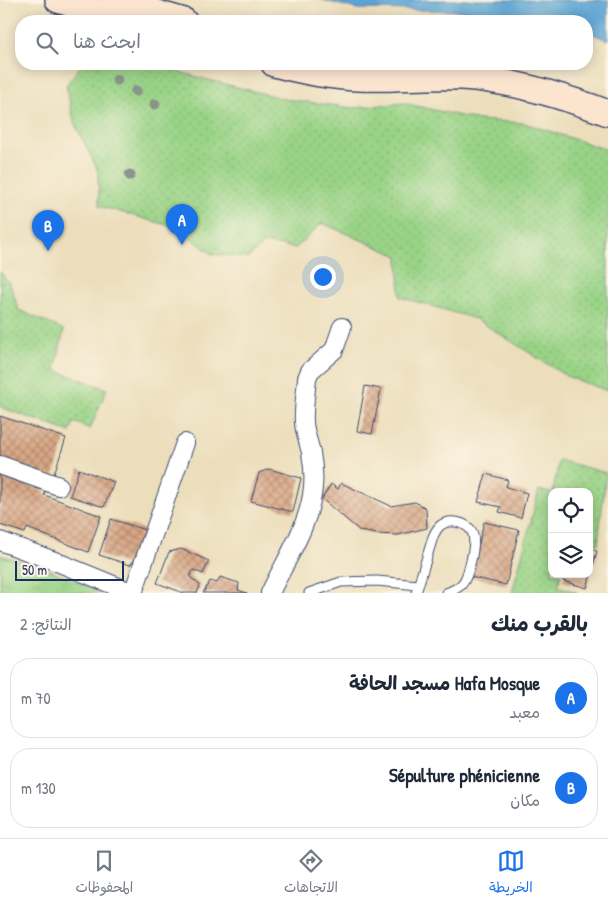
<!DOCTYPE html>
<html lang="ar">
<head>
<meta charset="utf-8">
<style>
	:root { --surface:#fff; --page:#f2f2f3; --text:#1f2937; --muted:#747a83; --line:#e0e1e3; --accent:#1a73e8 }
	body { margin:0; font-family:"Patrick Hand","Playpen Sans Arabic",sans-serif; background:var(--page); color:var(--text); direction:rtl }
	.controls { position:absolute; right:15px; bottom:15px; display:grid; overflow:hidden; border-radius:10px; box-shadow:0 2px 12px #0003 }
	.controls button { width:45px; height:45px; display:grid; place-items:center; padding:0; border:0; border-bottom:1px solid var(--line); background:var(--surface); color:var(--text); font:25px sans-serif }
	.scale { position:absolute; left:15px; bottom:12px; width:109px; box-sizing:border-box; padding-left:5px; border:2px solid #1b2f5e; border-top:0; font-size:14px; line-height:18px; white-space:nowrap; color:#1b2f5e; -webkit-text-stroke:4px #fcf5e5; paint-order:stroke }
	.you { position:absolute; left:322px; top:276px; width:18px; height:18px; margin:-12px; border:4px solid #fff; border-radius:50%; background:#1a73e8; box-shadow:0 0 0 8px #1a73e833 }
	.badge { display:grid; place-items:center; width:32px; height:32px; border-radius:50%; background:var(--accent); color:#fff; font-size:16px; font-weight:700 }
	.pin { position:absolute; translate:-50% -41px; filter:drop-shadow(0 1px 2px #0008) }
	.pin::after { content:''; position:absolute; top:26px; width:18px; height:15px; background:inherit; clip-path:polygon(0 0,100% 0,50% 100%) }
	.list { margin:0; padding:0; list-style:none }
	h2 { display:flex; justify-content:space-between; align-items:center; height:65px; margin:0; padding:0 20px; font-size:21px }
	h2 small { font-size:16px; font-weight:400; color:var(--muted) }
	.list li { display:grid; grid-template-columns:32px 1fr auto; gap:15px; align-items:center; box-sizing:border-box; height:80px; margin:0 10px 10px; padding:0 10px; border:1px solid var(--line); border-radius:20px }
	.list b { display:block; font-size:19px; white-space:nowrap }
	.list p { margin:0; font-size:16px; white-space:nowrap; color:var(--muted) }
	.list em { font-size:16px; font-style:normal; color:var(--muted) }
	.icon { flex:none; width:28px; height:28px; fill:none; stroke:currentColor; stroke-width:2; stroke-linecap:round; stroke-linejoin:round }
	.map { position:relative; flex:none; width:608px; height:593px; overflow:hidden; direction:ltr }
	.search { position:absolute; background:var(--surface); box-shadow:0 2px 12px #0003; left:15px; right:15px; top:15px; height:55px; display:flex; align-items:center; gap:12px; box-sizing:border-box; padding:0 18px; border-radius:20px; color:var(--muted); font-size:19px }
	.sheet { height:245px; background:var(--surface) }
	nav { display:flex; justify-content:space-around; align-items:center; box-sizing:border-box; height:70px; border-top:1px solid var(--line); background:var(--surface); font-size:14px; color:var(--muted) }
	nav a { display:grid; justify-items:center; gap:2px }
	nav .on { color:var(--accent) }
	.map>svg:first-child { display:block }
	.grass { fill:url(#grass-dots); stroke:#5a8172 }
	.park { fill:url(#park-tufts); stroke:#5a8172 }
	.water { fill:#5ca4d3; stroke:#3c6a98 }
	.building { fill:url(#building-cross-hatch) }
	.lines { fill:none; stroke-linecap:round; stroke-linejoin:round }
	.service-casing { stroke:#3a496c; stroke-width:11 }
	.minor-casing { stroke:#3a496c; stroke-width:20 }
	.secondary-casing { stroke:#3a496c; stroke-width:28 }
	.service { stroke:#fff; stroke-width:9 }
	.minor { stroke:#fff; stroke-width:18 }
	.secondary { stroke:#fce5cf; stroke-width:25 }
	.tree { fill:#8a948d }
</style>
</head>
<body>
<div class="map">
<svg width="608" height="593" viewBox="0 0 608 593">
	<defs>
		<pattern id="grass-dots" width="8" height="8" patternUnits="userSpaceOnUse" patternTransform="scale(1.25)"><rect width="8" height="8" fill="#99d386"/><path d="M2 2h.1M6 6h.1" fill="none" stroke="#83b576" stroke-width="1.8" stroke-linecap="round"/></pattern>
		<pattern id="park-tufts" width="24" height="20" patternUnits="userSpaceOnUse" patternTransform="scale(1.25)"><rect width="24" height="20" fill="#99d386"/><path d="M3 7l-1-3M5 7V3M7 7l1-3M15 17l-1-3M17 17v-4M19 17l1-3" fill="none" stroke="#83b576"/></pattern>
		<pattern id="building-cross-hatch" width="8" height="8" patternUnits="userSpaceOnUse" patternTransform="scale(1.25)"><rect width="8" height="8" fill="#d9a785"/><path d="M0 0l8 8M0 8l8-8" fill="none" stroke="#af8870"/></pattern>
	</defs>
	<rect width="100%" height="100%" fill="#fcf5e5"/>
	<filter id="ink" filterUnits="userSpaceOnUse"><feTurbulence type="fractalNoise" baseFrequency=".02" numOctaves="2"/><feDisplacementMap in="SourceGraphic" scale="10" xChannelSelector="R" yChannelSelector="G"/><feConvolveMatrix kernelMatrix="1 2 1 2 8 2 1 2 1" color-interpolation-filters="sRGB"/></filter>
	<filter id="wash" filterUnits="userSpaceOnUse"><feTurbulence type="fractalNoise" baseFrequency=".0096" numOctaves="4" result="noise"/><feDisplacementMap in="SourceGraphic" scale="20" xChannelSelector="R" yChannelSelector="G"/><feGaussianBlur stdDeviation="1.12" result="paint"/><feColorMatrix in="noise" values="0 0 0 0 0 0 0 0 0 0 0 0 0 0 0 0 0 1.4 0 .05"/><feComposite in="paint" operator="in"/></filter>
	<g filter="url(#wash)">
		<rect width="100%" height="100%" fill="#ecdebb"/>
		<g class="grass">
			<polygon points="82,64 154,64 197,77 285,99 352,108 403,103 479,120 524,123 608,150 608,391 566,376 476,319 400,297 398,256 322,223 296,248 264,243 248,258 212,254 177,228 99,206 98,171 74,122 66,85"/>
			<polygon points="0,272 10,284 19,310 64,330 55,370 107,389 90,429 74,422 70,432 0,407"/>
			<polygon points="559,460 606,473 598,544 589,542 589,492 553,492"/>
			<polygon points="539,490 552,493 552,574 561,574 558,586 579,593 512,593"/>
		</g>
		<polygon class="park" points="0,555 50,570 102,593 0,593"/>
		<polygon class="water" points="322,0 608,0 608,40 587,32 587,21 555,21 466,11 357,9"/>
		<g id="blocks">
			<g class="building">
				<polygon points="365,386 381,389 372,434 357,431"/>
				<polygon points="0,416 66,438 53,477 0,460"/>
				<polygon points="79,469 114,482 104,507 70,496"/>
				<polygon points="269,469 301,478 293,512 251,501 259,473"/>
				<polygon points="486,474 508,480 506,487 527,493 521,518 499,512 501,507 478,502"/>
				<polygon points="0,475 45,491 44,495 101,516 88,552 27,528 25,533 0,525"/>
				<polygon points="341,483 391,506 415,502 426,508 427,528 398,535 377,534 360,531 322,499 331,484 338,489"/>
				<polygon points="111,519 145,530 135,559 130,565 99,555"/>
				<polygon points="484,522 519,530 506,585 471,577"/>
				<polygon points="181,549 209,561 203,574 193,570 190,577 200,585 197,593 184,593 157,583 169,552"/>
				<polygon points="589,549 597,551 587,588 563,581 565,574 589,574"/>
				<polygon points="220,577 239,583 238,590 247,593 203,593 210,581 217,583"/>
			</g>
		</g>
	</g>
	<g filter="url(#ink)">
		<use href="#blocks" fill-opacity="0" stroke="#3a496c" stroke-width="1"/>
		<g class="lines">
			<g class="service-casing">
				<g id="service">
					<polyline points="309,593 341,582 377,581 418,585"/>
					<path d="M416,593l17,-56c2,-5 4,-9 8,-12 9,-6 26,-3 31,7 5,9 -3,44 -10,52 -4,4 -10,7 -16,9"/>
				</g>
			</g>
			<g class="minor-casing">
				<g id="minor">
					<polyline points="0,465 59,486"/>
					<polyline points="0,541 57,562 133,593"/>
					<polyline points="133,593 185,443"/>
					<path d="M270,593c16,-34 40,-68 43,-106 1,-10 0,-23 -2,-34 -2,-10 -6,-19 -7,-30 -1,-15 2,-30 3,-45l3,-7 24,-21 8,-23"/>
				</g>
			</g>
			<g class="secondary-casing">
				<g id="secondary">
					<polyline points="58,0 128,21"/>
					<polyline points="113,0 184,21"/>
					<path d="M274,64c27,7 55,13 83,14 39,2 79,-4 118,0 46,5 90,19 133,35"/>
				</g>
			</g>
			<use href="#service" class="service"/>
			<use href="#minor" class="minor"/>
			<use href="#secondary" class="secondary"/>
		</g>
		<g class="tree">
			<circle cx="117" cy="80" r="5.5"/>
			<circle cx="136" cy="91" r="5.5"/>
			<circle cx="155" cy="104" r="5.5"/>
			<circle cx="130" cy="175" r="5.5"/>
		</g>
	</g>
</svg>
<div class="controls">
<button><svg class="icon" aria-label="locate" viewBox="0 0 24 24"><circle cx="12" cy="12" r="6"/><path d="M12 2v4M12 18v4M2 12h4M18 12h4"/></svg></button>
<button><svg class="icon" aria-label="layers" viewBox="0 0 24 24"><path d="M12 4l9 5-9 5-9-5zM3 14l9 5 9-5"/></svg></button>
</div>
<div class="scale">50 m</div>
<div class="you"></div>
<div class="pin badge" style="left:182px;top:245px">A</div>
<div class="pin badge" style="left:48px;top:251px">B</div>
<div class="search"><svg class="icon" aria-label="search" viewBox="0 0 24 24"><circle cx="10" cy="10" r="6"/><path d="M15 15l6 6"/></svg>ابحث هنا</div>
</div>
<section class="sheet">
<h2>بالقرب منك<small>النتائج: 2</small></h2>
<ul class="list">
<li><span class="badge">A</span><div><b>Hafa Mosque مسجد الحافة</b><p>معبد</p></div><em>70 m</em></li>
<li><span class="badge">B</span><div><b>Sépulture phénicienne</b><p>مكان</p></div><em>130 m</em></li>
</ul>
</section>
<nav>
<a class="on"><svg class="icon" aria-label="map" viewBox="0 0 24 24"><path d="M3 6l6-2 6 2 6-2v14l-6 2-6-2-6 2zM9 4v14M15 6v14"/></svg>الخريطة</a>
<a><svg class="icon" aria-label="directions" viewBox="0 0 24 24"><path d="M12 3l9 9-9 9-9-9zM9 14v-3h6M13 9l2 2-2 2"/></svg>الاتجاهات</a>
<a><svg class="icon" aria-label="saved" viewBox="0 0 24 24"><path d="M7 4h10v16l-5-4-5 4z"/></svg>المحفوظات</a>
</nav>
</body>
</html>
